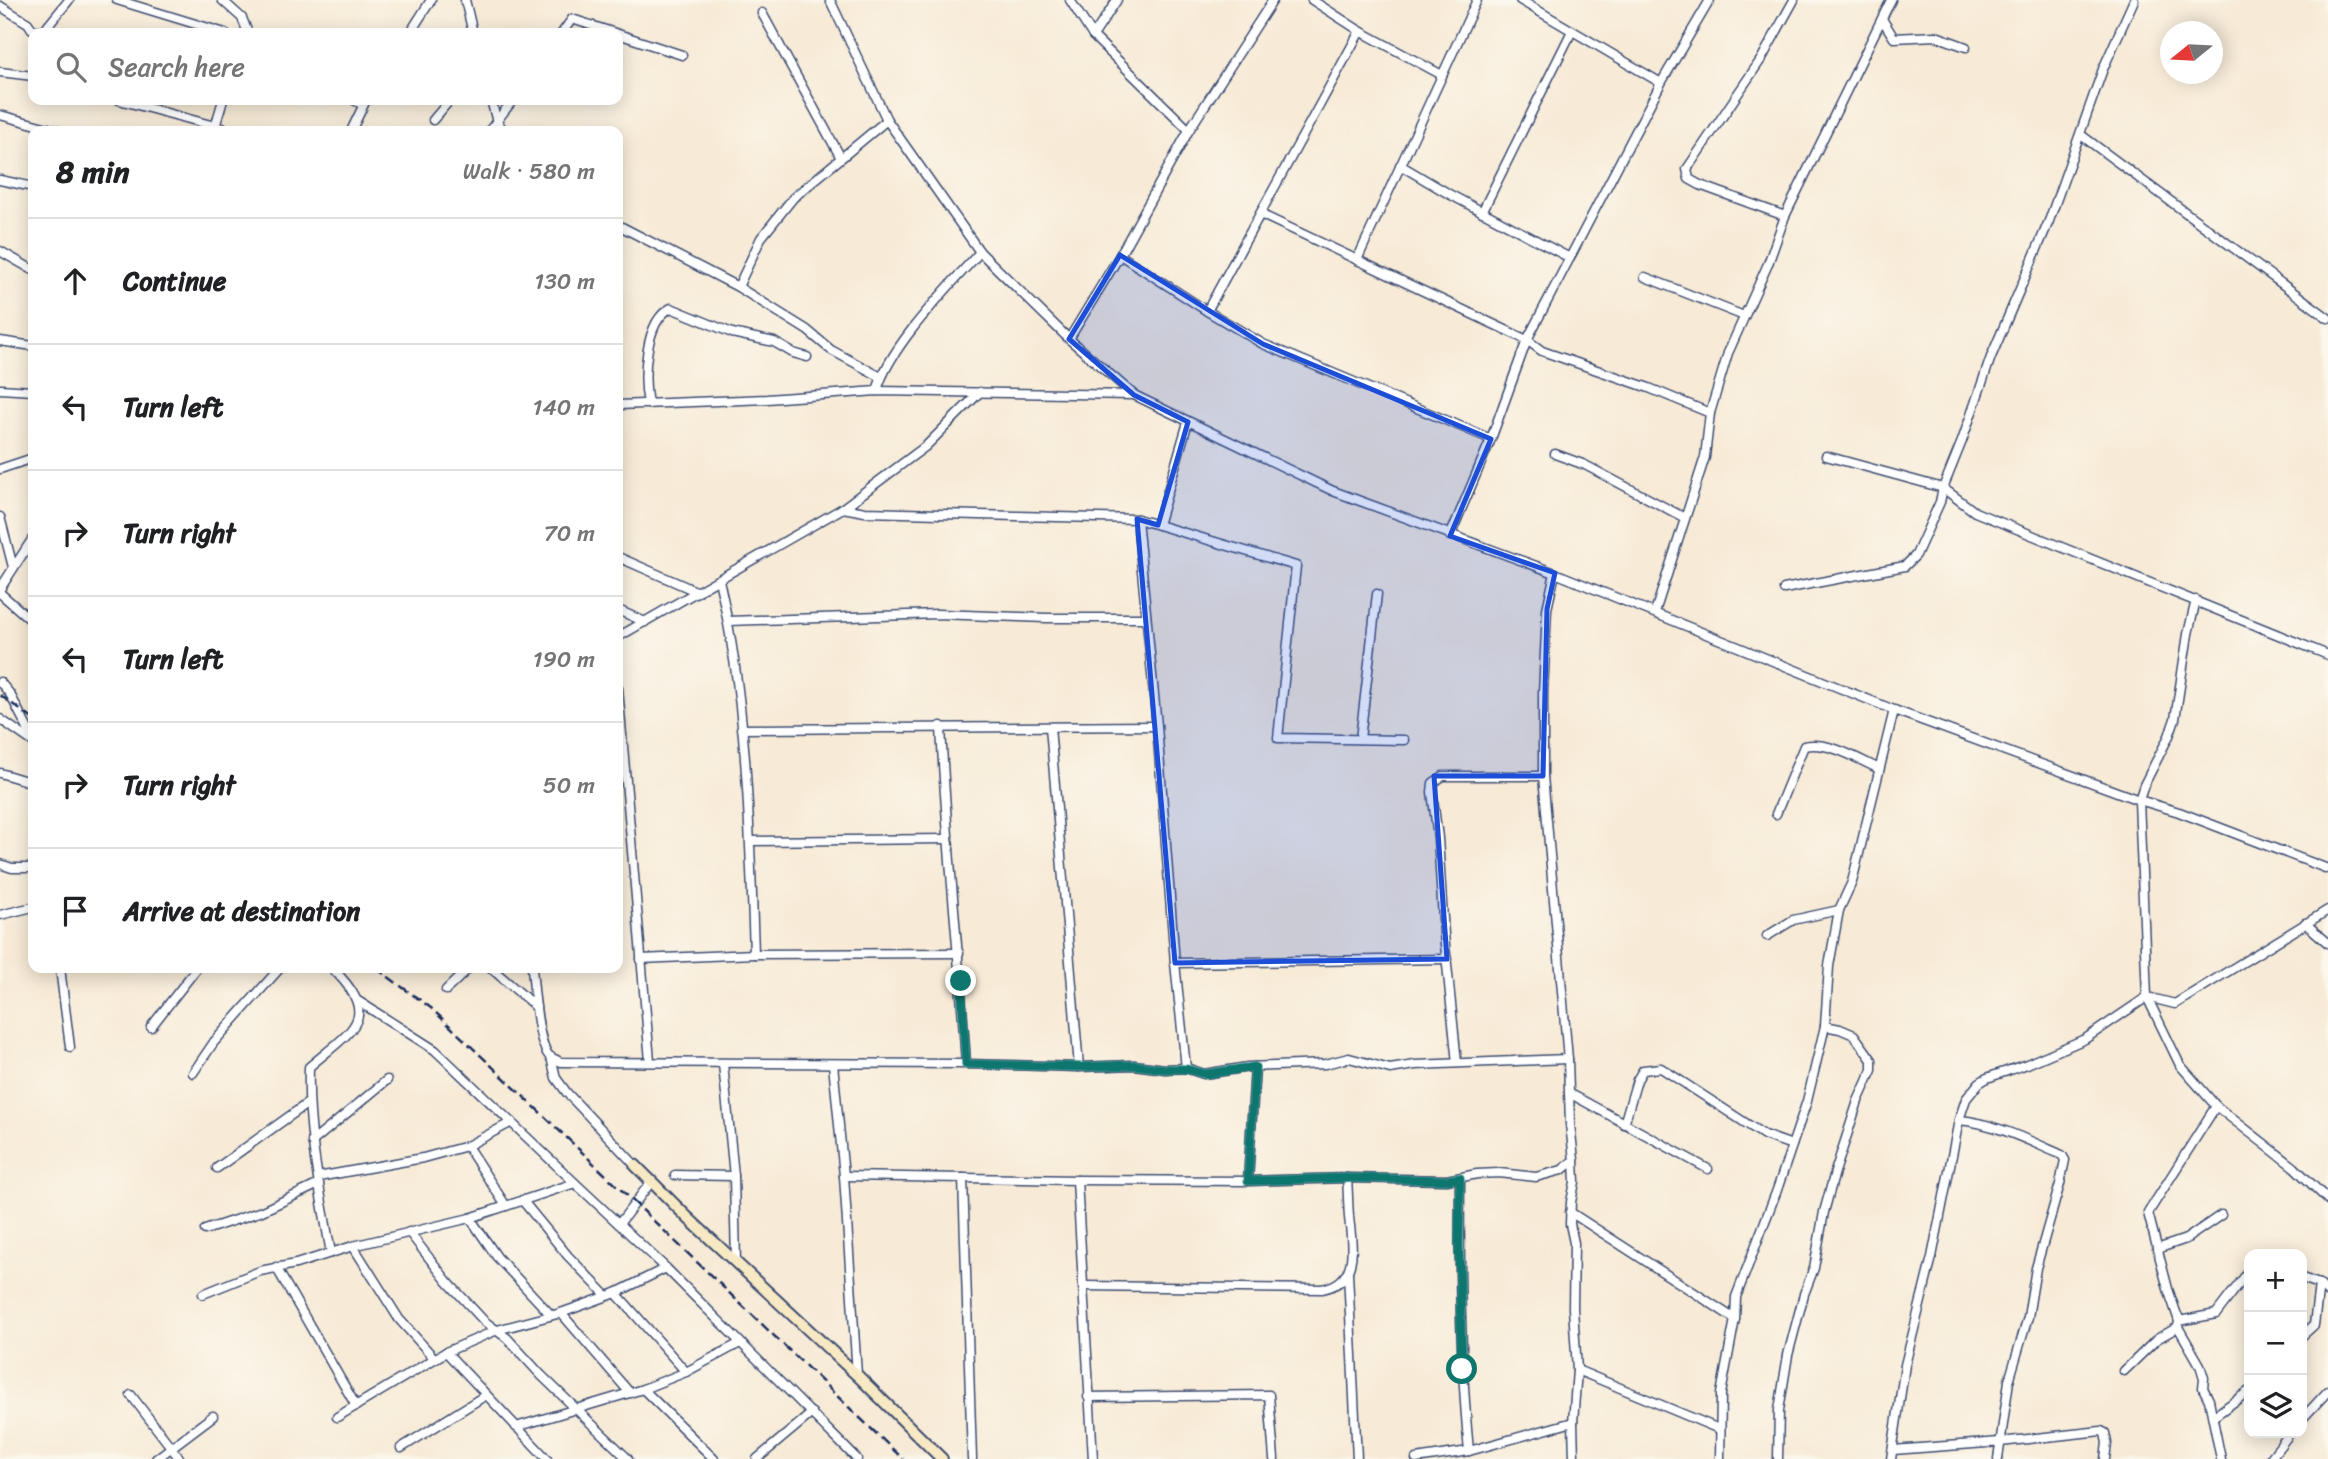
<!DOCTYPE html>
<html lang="en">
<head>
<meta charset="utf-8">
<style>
	:root { --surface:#fff; --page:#f2f2f2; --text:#202124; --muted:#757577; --line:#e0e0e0 }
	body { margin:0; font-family:Sriracha,sans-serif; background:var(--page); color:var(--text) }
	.controls { position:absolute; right:21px; bottom:21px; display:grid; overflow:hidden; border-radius:14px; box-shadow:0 4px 18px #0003 }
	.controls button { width:63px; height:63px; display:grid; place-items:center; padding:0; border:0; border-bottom:2px solid var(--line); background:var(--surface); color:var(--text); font:35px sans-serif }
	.compass { position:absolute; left:2160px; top:21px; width:63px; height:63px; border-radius:50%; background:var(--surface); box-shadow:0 4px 18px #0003; rotate:252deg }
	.stop { position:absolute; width:21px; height:21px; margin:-16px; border:5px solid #0f766e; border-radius:50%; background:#fff }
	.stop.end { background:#0f766e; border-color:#fff; box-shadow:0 2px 7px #0008 }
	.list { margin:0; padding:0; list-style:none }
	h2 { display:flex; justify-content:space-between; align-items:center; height:91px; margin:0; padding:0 28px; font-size:30px }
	h2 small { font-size:23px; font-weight:400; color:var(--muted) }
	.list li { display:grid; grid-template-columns:46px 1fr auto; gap:21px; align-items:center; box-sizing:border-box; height:126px; padding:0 28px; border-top:2px solid var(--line) }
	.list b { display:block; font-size:26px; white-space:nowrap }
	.list em { font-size:23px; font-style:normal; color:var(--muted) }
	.icon { flex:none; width:38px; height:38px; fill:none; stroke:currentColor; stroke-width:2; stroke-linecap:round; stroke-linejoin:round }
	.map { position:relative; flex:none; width:2328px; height:1459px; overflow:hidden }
	.search { position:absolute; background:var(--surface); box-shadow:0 4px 18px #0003; left:28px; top:28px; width:595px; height:77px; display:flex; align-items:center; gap:18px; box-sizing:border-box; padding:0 24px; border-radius:14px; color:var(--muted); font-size:26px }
	.panel { position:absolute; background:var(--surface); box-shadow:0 4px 18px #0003; left:28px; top:126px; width:595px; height:847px; border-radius:14px }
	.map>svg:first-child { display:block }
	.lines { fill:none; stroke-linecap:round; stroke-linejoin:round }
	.minor-casing { stroke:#3c4b70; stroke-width:11 }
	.secondary-casing { stroke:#3c4b70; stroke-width:14 }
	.minor { stroke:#fff; stroke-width:8 }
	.secondary { stroke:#f7e9c3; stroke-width:10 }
	.rail { stroke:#1b2f5e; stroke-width:2.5; stroke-dasharray:10 5; stroke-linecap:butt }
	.route { stroke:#0f766e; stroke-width:9 }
	.marked { fill:#1d4ed8; fill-opacity:0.2; stroke:#1d4ed8; stroke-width:5; stroke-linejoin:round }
</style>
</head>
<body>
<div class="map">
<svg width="2328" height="1459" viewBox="0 0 2328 1459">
	<rect width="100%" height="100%" fill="#fbf7ec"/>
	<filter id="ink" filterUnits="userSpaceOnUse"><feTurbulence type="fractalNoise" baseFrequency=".0143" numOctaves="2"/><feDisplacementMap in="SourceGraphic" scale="14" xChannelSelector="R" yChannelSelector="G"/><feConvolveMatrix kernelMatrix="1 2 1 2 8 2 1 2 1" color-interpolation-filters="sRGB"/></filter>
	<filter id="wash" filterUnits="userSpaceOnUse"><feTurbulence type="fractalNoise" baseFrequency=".00686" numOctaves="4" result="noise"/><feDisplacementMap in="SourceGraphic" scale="28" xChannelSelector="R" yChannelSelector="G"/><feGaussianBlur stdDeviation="1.57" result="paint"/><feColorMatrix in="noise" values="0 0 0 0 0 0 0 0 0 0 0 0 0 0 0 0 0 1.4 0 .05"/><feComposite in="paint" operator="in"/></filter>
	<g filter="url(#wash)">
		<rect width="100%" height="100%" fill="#f7ead6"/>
	</g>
	<g filter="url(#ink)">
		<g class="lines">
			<g class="minor-casing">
				<g id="minor">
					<polyline points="117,0 225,33"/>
					<polyline points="222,0 242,18 248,33"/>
					<polyline points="465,0 473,33"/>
					<polyline points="830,0 887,120 980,252 1069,339 1134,395 1333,491 1555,573 1894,710 2139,800 2179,812 2328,869"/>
					<polyline points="1070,0 1093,36 1189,130"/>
					<polyline points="1312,0 1360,31 1442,75"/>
					<polyline points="1520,0 1661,83"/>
					<polyline points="0,6 28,23 32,29 43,32 69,0"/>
					<polyline points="762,13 841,158"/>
					<polyline points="1882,19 1894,38 1936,36 1966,47"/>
					<polyline points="410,33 431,0"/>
					<polyline points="562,33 572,19 615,33"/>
					<polyline points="618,34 682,55"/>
					<polyline points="1093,36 1117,0"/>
					<polyline points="0,72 33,76"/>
					<polyline points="119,100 233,131"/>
					<polyline points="354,100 363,105"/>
					<polyline points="491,100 497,122 504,131"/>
					<polyline points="0,115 59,131"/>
					<polyline points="433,120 450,100"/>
					<polyline points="215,127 223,100"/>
					<polyline points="351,131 366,100"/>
					<polyline points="489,131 513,100"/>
					<polyline points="2081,135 2328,318"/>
					<polyline points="1400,165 1449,194 1570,258"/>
					<polyline points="0,180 33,187"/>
					<polyline points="1482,212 1572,31"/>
					<polyline points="1260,214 1527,340 1542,351 1649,388 1710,413"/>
					<polyline points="1785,216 1700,185 1689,179 1687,169 1762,58 1794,0"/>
					<polyline points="618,225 738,287 807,330 831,350 881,377"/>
					<polyline points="0,251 33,270"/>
					<polyline points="1120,255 1207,311 1263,344 1491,439"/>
					<polyline points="1357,260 1477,0"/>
					<polyline points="1645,277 1744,316"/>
					<polyline points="738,287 761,238 793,198 887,120"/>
					<polyline points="1207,311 1360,31"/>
					<polyline points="1069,339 1120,255 1189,130 1273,0"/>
					<polyline points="0,341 33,346"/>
					<polyline points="0,389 33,391"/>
					<path d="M877,391c12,-45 71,-103 103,-139"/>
					<path d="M648,404c-5,-25 -4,-83 23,-96l61,25 42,9 19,11 14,4"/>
					<polyline points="618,405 767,399 877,391 1134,395"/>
					<polyline points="1555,454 1585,465 1685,518"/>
					<polyline points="1826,456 1943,488 1975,512 2328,655"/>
					<polyline points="0,469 33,458"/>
					<polyline points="843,508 865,512 1137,519 1157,726 1175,963 1186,1068"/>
					<polyline points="0,517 13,567"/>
					<polyline points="1137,519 1158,525 1188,422"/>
					<polyline points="1158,525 1296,566 1278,738 1404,740"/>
					<polyline points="1450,536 1491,439 1527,340 1661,83 1710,0"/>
					<polyline points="618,557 698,592"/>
					<polyline points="1555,573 1547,609 1543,693 1543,776 1568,1059 1570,1124 1574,1160 1575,1182 1571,1202 1570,1224 1574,1243 1573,1308 1577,1370 1573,1422 1574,1459"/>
					<path d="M719,580c28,119 31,252 35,374"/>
					<polyline points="0,589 33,538"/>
					<polyline points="1784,589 1905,566 1916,555 1940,502 1943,488 1962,441 1991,357 2049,221 2103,69 2134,0"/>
					<polyline points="0,593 33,622"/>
					<polyline points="2196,600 2188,634 2175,719 2169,736 2144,785 2139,800 2147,997 2180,1065 2216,1106 2294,1167 2328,1200"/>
					<polyline points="618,610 645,622"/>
					<polyline points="1655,612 1705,457 1710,413 1728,353 1768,264 1785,216 1891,0"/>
					<polyline points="728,621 938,614 1045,618 1145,618"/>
					<polyline points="618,637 843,508 926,446 980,392"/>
					<polyline points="0,682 10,694 33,739"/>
					<polyline points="618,688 650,1061"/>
					<polyline points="0,719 33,742"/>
					<path d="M941,726c5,113 18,225 25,338"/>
					<polyline points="1050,727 1079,1067"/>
					<polyline points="741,729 1157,726"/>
					<polyline points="1360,739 1377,594"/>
					<polyline points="0,773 33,783"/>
					<path d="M1776,814l28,-68c25,-5 52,12 75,23"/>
					<polyline points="751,841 946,839"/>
					<polyline points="0,864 12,868 33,868"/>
					<polyline points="0,915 33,907"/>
					<polyline points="2305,923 2328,943"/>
					<polyline points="1767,936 1793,920 1839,910"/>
					<polyline points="641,959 754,954 959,953"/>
					<polyline points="1175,963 1447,959"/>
					<polyline points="60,968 70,1047"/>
					<polyline points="491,968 536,1007"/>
					<path d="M532,968c2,19 5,76 18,89 1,0 10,5 11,5l405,2 113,3 55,-2 31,4 21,-1 18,6 44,-7 77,-3 24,-6 41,11 25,-4 153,-6"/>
					<polyline points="446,990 469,968"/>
					<polyline points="358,1001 435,1050 575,1183"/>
					<polyline points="151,1027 197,968"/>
					<polyline points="551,1057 556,1078 567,1093 635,1165"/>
					<polyline points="1457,1063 1444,935 1438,838 1432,792 1433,783 1443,776 1543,776"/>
					<polyline points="723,1064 734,1176"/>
					<polyline points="833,1064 844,1176 857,1375"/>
					<polyline points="193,1073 214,1042 280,968"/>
					<polyline points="1569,1093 1708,1169"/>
					<polyline points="2216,1106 2148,1213 2168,1289 2179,1321 2178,1327 2200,1365 2204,1378 2203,1388 2209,1400 2221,1459"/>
					<path d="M1959,1120c35,3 71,21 103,35l3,5 -5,24 -24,84 -8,49 -19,64 -11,78"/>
					<polyline points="1624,1124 1637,1080 1643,1070 1661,1068 1764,1135 1792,1145"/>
					<polyline points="312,1142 387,1080"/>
					<polyline points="467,1146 506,1206"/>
					<polyline points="217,1168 308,1103"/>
					<polyline points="675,1175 734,1176 736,1263"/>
					<polyline points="844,1176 963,1178 972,1459"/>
					<polyline points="318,1177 423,1158 467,1146 512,1122"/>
					<polyline points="963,1178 1077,1180 1093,1459"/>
					<path d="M1460,1178c-1,91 0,182 9,273"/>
					<polyline points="1077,1180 1248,1181 1347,1178"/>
					<polyline points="1248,1181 1255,1067"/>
					<polyline points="522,1200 568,1256 606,1295"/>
					<polyline points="1570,1212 1735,1319"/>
					<polyline points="470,1218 497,1257 551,1315"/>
					<polyline points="619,1224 651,1182"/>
					<polyline points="205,1230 262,1211 319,1184"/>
					<polyline points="409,1232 447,1281 484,1321 507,1338 541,1375 628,1459"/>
					<polyline points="353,1246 399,1319 435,1359"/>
					<polyline points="2157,1249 2186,1239 2221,1215"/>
					<path d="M331,1253c-11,-62 -24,-123 -22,-186 43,-37 74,-49 23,-99"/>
					<polyline points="276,1267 356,1406"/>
					<polyline points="1348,1273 1357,1459"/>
					<polyline points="2302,1278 2319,1284 2328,1293"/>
					<path d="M1083,1286l239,3c38,-7 30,-43 27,-72 -1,-13 -1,-26 -2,-39l100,2 30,-6 22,-1 37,4 26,-7 12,-10"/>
					<polyline points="616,1293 686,1372"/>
					<polyline points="203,1294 260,1271 296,1264 353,1246 470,1218 575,1183 666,1268 857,1459"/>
					<polyline points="561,1313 630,1393"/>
					<polyline points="2178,1316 2179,1321 2216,1314 2249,1271"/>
					<polyline points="2302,1336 2314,1325 2319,1284"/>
					<polyline points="446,1352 547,1459"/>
					<polyline points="1577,1370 1719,1429"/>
					<polyline points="2124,1371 2157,1339 2178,1327"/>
					<polyline points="643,1389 714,1459"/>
					<polyline points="131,1395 180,1459"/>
					<polyline points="1088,1397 1269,1395 1274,1459"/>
					<polyline points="337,1417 446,1352 497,1330 561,1313 616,1293 666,1268"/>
					<polyline points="2213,1417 2249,1391"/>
					<polyline points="2302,1419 2328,1391"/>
					<polyline points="516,1427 643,1389 686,1372 740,1343"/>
					<polyline points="401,1448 486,1395"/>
					<polyline points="1893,1450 2000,1442 2101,1431 2105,1433 2107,1443 2105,1459"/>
					<polyline points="156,1459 213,1416"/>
					<polyline points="757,1459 812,1413"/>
					<polyline points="1416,1459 1469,1451 1573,1422"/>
					<polyline points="1720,1459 1721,1394 1735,1319 1736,1297 1777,1190 1807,1101 1825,1026 1829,966 1839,910 1852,882 1894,710"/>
					<polyline points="1778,1459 1779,1410 1788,1355 1804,1294 1814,1268 1824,1212 1835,1172 1858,1101 1872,1070 1872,1060 1854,1035 1840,1029 1825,1026"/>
					<polyline points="1891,1459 1905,1365 1932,1257 1959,1120 1966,1099 1979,1083 1987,1078 2027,1064 2085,1039 2147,997 2175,1004 2328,910"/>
					<polyline points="2270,1459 2290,1433"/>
				</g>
			</g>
			<g class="secondary-casing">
				<polyline id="secondary" points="635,1165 688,1218 857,1375 942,1459"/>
			</g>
			<use href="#minor" class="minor"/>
			<use href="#secondary" class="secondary"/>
			<g class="rail">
				<polyline points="0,695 33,719"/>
				<polyline points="376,968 431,1008 903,1459"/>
			</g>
		</g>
	</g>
	<g class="lines" filter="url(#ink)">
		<polyline class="route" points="961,981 966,1064 1079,1067 1134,1065 1165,1069 1186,1069 1205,1074 1255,1067 1248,1181 1347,1178 1447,1180 1460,1178 1459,1245 1462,1369"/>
	</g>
	<path class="marked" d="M1120,255l143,89 228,95 -41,97 105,37 -8,36 -4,167h-109l13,183 -272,4 -38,-444 21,6 30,-103 -54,-27 -65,-56z"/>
</svg>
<div class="controls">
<button>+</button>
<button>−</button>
<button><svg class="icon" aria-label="layers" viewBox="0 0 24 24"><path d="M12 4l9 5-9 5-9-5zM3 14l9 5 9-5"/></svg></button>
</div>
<svg class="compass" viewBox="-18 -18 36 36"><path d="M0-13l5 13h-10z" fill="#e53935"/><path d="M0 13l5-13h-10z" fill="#757577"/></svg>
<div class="stop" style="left:1462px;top:1369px"></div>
<div class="stop end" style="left:961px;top:981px"></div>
<div class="search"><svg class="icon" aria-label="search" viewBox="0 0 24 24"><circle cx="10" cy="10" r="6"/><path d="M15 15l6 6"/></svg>Search here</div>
<section class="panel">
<h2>8 min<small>Walk · 580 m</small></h2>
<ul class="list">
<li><svg class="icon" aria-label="ahead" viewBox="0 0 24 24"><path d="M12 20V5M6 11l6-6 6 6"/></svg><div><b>Continue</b></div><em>130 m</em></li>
<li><svg class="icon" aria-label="left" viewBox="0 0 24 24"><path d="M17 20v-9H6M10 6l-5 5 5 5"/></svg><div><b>Turn left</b></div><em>140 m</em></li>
<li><svg class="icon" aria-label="right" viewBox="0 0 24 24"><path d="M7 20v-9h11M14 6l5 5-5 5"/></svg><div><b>Turn right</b></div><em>70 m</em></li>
<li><svg class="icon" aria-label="left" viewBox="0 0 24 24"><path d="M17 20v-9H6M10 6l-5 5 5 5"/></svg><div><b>Turn left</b></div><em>190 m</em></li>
<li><svg class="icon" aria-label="right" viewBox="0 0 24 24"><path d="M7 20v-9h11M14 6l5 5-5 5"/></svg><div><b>Turn right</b></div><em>50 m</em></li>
<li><svg class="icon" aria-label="arrive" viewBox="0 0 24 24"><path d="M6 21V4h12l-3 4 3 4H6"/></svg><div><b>Arrive at destination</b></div></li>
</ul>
</section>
</div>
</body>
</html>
